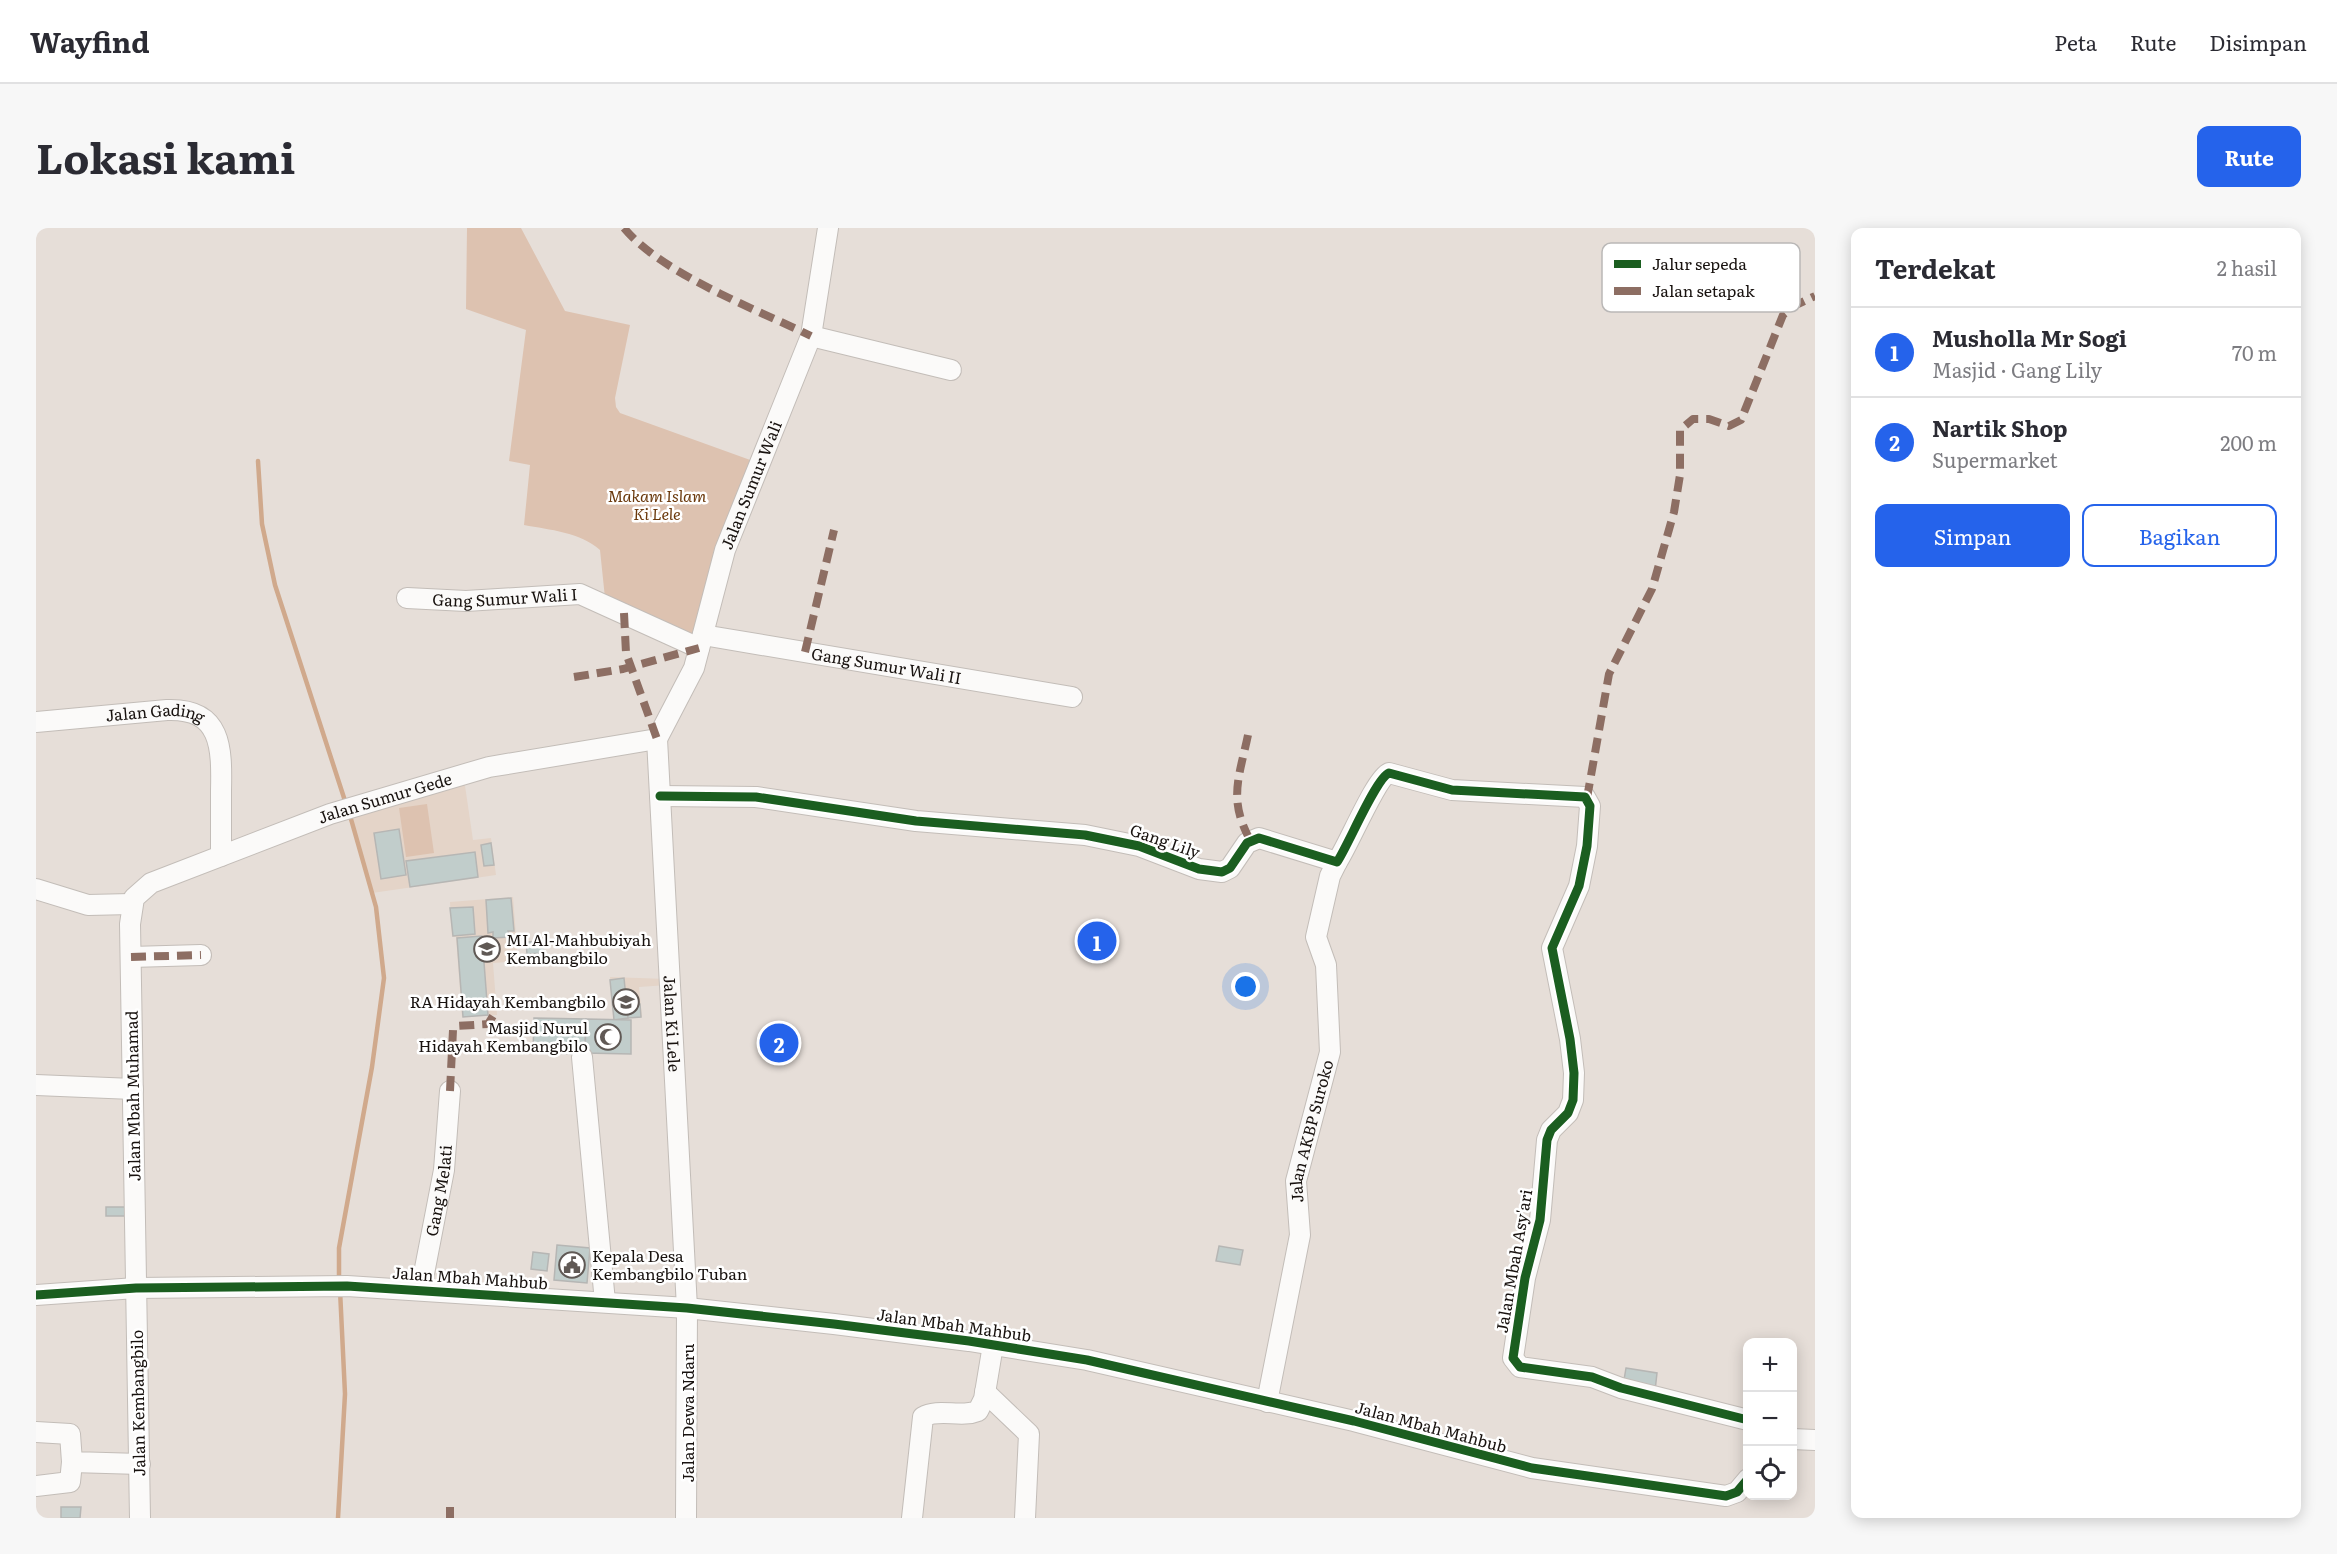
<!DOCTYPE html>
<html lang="id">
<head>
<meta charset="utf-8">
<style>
	:root { --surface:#fff; --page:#f7f7f7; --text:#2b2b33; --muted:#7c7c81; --line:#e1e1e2; --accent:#2563eb }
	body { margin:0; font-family:Literata,serif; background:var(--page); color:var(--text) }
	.controls { position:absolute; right:18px; bottom:18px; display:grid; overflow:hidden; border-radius:12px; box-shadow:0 3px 15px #0003 }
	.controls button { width:54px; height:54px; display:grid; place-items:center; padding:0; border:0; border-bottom:2px solid var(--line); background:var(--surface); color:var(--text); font:30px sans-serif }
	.you { position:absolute; left:1210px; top:759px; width:21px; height:21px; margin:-15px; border:4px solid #fff; border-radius:50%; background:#1a73e8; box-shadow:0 0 0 9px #1a73e833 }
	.badge { display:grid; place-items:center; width:39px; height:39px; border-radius:50%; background:var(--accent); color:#fff; font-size:20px; font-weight:700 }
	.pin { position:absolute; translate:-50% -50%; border:3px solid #fff; box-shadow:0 2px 6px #0006 }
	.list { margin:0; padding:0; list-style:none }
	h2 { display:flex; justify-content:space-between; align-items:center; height:78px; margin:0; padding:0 24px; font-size:26px }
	h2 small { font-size:20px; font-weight:400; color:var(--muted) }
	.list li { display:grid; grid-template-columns:39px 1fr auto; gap:18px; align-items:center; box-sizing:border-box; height:90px; padding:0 24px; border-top:2px solid var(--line) }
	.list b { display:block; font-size:22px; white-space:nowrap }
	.list p { margin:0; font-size:20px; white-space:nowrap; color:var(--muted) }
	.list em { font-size:20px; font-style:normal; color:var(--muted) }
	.actions { display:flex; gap:12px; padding:18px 24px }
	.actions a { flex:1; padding:14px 0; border:2px solid var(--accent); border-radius:12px; text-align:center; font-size:21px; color:var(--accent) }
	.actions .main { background:var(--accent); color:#fff }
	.icon { flex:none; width:33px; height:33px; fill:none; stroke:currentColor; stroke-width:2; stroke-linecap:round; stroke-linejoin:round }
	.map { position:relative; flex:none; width:1779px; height:1290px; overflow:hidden; border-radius:12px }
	header { display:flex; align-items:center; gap:36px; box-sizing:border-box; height:84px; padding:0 30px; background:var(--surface); border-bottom:2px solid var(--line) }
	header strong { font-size:28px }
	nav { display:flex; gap:33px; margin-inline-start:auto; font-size:21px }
	.intro { display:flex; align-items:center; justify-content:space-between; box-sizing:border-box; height:144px; padding:0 36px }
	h1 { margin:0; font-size:42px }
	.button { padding:15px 27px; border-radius:12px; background:var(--accent); color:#fff; font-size:21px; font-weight:700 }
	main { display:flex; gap:36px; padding:0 36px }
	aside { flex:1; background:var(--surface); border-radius:12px; box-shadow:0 3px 15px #0003 }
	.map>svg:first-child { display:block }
	.built { fill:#e4d4c8 }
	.green { fill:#ddc2b0 }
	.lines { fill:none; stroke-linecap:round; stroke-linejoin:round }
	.stream { stroke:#d0a98c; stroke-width:4.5 }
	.building { fill:#c1cdcb; stroke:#b6b6b4; stroke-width:1.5 }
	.minor-casing { stroke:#c3bdb8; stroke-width:22 }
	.minor { stroke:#fbfaf9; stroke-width:20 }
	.quiet { stroke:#8d6e63; stroke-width:8; stroke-dasharray:15 8; stroke-linecap:butt }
	.cycleway-casing { stroke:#fff; stroke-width:13 }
	.cycleway { stroke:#1b5e20; stroke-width:9 }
	.labels { text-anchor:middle; stroke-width:5; stroke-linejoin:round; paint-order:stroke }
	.street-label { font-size:16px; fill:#18120f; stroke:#fff }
	.park-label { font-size:16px; font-style:italic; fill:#6a380b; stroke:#fff }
	.poi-label { font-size:16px; fill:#18120f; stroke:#fff; text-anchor:start }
	.key { fill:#fff; stroke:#bab8b7; stroke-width:1.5 }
	.key-label { font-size:16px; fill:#18120f }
</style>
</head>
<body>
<header>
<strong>Wayfind</strong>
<nav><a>Peta</a><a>Rute</a><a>Disimpan</a></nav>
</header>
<div class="intro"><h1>Lokasi kami</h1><a class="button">Rute</a></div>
<main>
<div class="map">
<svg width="1779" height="1290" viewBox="0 0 1779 1290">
	<rect width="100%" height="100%" fill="#e6ded8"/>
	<g class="built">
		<polygon points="428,551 437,612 455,610 460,647 336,665 313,586"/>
		<polygon points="477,669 482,733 457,735 461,787 426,789 420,709 416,709 414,674"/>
		<polygon points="574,749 631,751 631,757 603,759 606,789 578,792"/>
	</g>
	<g class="green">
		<path d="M431,0h54l44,83 65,14 -15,73 1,9 4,6 133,48 -58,178 -90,-41 -5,-48c-20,-18 -50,-20 -76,-25l6,-60 -21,-4 17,-131 -60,-21z"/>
		<polygon points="391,576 398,625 370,629 363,580"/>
	</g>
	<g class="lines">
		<g class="stream">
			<polyline points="222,233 226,296 239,357 310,576"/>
			<polyline points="303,1054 303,1020 336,839 348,750 340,679 313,584"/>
			<polyline points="302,1290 309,1166 304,1062"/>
		</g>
	</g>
	<g class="building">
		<polygon points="363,601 370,647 345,651 338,605"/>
		<polygon points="455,615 458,637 448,638 445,617"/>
		<polygon points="439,624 442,649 374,659 370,633"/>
		<polygon points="475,670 478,703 472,703 473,709 457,710 457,704 452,705 450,672"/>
		<polygon points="437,679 439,706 417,708 414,680"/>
		<polygon points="446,708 452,787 427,789 421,710"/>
		<polygon points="507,713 508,725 491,726 490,714"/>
		<polygon points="588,750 592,790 578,792 574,752"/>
		<polygon points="604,776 605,789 592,790 591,777"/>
		<polygon points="498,790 550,791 549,826 497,825"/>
		<polygon points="550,791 595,792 595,826 549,825"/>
		<rect x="70" y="979" width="24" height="9"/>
		<polygon points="521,1017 554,1020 551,1055 518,1052"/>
		<polygon points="1183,1018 1207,1022 1204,1037 1180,1033"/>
		<polygon points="497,1024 513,1026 511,1043 495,1041"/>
		<polygon points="1590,1140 1621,1145 1619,1163 1587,1158"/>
		<polygon points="25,1279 45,1279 44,1290 25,1290"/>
	</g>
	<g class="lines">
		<g class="minor-casing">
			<g id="minor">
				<polyline points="775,108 915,142"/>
				<path id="s1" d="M371,370l59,3 114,-7 119,54"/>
				<path id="s2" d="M667,407l369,62"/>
				<path id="s3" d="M0,494l131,-12c55,-2 55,38 54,81 0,21 0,43 0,65"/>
				<path id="s4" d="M621,511l30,569 -1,210"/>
				<path id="s5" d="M621,511l37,-71 31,-118 86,-214 17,-108"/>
				<path d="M624,568l96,1 160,24 169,14 54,11 60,23 23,3 8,-4 17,-25 12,-5 78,24c11,-16 39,-84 52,-89l63,17 133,7 5,9 -3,40 -8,40 -27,62 18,91 4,34 -1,27 -5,13 -17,17 -4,10 -7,80 -15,58 -12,80 7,9 72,10 29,11 127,32"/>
				<polyline points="0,661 52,677 95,676"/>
				<polyline points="95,729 165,727"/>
				<polyline points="546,829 569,1074"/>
				<polyline points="0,857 97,861"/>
				<path id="s6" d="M385,1061l23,-119 6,-79"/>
				<polyline points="0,1067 100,1060 311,1058 651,1080 798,1096 933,1113 1051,1132 1318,1193 1496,1240 1690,1268 1701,1264 1712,1251"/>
				<polyline points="949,1164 993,1206 989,1290"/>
				<path id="s7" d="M1231,1174l33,-167 -4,-54 34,-129 -4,-87 -10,-28 14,-61 7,-14"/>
				<polyline points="0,1204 34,1206 36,1234 104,1236"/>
				<polyline points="1756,1211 1779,1212"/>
				<polyline points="0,1258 34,1254 36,1234"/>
				<path id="s8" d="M104,1290l-10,-594 4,-26 17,-15 179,-69 159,-47 168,-28"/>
				<path d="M876,1290l11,-101c15,-9 38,1 55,-6l6,-12 9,-54"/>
			</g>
		</g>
		<use href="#minor" class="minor"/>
		<g class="quiet">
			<path d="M588,0c38,46 132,81 187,108"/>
			<polyline points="588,385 590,425 621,511"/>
			<polyline points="769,424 798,302"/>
			<polyline points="538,449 587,441 663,420"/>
			<path d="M1212,507c-9,43 -20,64 2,105"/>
			<polyline points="1551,570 1573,446 1616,361 1638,284 1644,247 1644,202 1657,191 1673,191 1693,198 1705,192 1747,87 1758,78 1779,68"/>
			<polyline points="95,729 165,727"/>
			<polyline points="414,863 417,802 421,798 452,796 457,788"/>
			<polyline points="414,1290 414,1279"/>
		</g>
		<g class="cycleway-casing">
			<g id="cycleway">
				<path d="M624,568l96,1 160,24 169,14 54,11 60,23 23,3 8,-4 17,-25 12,-5 78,24c11,-16 39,-84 52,-89l63,17 133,7 5,9 -3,40 -8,40 -27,62 18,91 4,34 -1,27 -5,13 -17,17 -4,10 -7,80 -15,58 -12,80 7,9 72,10 29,11 127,32"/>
				<polyline points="0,1067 100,1060 311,1058 651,1080 798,1096 933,1113 1051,1132 1318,1193 1496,1240 1690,1268 1701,1264 1712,1251"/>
			</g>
		</g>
		<use href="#cycleway" class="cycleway"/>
	</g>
	<defs>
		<g id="school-ring" transform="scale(1.35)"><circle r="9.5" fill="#fff" stroke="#605955" stroke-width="1.5"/><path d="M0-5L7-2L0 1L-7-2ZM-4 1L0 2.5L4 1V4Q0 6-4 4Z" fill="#605955"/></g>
		<g id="mosque-ring" transform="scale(1.35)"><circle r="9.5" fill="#fff" stroke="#605955" stroke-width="1.5"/><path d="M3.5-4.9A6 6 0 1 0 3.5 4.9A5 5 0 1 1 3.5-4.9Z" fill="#605955"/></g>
		<g id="civic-ring" transform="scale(1.35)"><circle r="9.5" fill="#fff" stroke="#605955" stroke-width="1.5"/><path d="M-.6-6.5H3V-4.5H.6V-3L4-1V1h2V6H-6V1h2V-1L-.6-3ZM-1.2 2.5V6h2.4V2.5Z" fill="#605955"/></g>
	</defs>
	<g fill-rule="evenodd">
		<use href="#school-ring" x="451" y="721"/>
		<use href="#school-ring" x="590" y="774"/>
		<use href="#mosque-ring" x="572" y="809"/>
		<use href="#civic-ring" x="536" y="1037"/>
	</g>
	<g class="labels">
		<g class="street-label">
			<text dy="6" stroke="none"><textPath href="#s5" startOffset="272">Jalan Sumur Wali</textPath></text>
			<text dy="6" stroke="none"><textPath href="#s1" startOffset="98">Gang Sumur Wali I</textPath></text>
			<text dy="6" stroke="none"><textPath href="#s2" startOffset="186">Gang Sumur Wali II</textPath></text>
			<text dy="6" stroke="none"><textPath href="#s3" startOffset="120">Jalan Gading</textPath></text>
			<text dy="6" stroke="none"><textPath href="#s8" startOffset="892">Jalan Sumur Gede</textPath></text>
			<text transform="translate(1129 613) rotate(19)" y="6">Gang Lily</text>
			<text dy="6" stroke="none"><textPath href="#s4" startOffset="285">Jalan Ki Lele</textPath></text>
			<text transform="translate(97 868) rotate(-91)" y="6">Jalan Mbah Muhamad</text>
			<text dy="6" stroke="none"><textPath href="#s7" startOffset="276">Jalan AKBP Suroko</textPath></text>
			<text dy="6" stroke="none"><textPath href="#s6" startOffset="100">Gang Melati</textPath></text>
			<text transform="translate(1478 1033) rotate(-80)" y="6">Jalan Mbah Asy'ari</text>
			<text transform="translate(434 1050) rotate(4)" y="6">Jalan Mbah Mahbub</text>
			<text transform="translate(918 1097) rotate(8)" y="6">Jalan Mbah Mahbub</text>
			<text transform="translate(102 1175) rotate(-91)" y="6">Jalan Kembangbilo</text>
			<text transform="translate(652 1185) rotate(-90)" y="6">Jalan Dewa Ndaru</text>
			<text transform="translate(1395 1199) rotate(15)" y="6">Jalan Mbah Mahbub</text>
		</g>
		<g class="park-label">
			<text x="621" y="274">Makam Islam<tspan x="621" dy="18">Ki Lele</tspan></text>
		</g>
		<g class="poi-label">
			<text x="470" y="718">MI Al-Mahbubiyah<tspan x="470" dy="18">Kembangbilo</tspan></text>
			<text x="570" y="780" text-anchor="end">RA Hidayah Kembangbilo</text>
			<text x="552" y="806" text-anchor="end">Masjid Nurul<tspan x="552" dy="18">Hidayah Kembangbilo</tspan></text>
			<text x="556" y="1034">Kepala Desa<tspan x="556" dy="18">Kembangbilo Tuban</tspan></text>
		</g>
	</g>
	<rect x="1566" y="15" width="198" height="69" rx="9" class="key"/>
	<rect x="1578" y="32" width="27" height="8" fill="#1b5e20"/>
	<rect x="1578" y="59" width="27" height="8" fill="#8d6e63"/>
	<g class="key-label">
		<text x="1616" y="42">Jalur sepeda</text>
		<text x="1616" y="69">Jalan setapak</text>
	</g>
</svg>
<div class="controls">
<button>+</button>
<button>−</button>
<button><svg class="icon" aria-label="locate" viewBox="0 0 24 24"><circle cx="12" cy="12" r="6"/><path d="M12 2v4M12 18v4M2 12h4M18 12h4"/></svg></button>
</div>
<div class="you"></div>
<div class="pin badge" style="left:1061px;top:713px">1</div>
<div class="pin badge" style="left:743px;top:815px">2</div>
</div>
<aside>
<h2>Terdekat<small>2 hasil</small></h2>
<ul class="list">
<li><span class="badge">1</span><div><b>Musholla Mr Sogi</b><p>Masjid · Gang Lily</p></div><em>70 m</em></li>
<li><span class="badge">2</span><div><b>Nartik Shop</b><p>Supermarket</p></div><em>200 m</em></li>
</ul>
<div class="actions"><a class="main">Simpan</a><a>Bagikan</a></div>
</aside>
</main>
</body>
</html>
